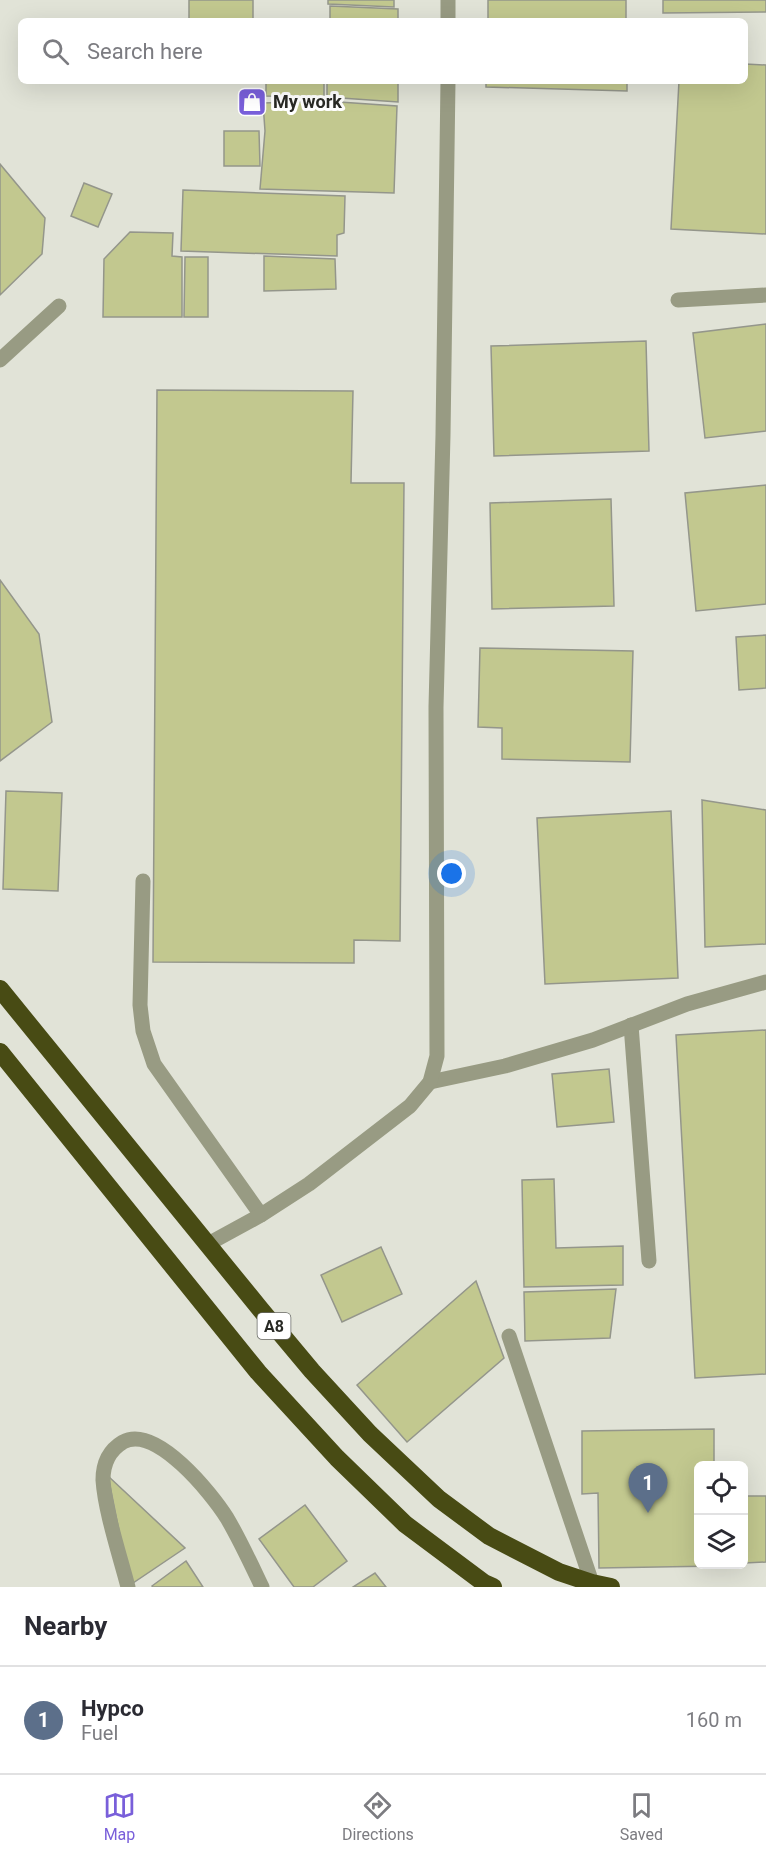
<!DOCTYPE html>
<html lang="en">
<head>
<meta charset="utf-8">
<style>
	:root { --surface:#fff; --page:#f2f2f3; --text:#2b2b33; --muted:#7c7c81; --line:#e1e1e2; --accent:#795fda }
	body { margin:0; font-family:Roboto,sans-serif; background:var(--page); color:var(--text) }
	.controls { position:absolute; right:18px; bottom:18px; display:grid; overflow:hidden; border-radius:9px; box-shadow:0 6px 24px #0002 }
	.controls button { width:54px; height:54px; display:grid; place-items:center; padding:0; border:0; border-bottom:2px solid var(--line); background:var(--surface); color:var(--text); font:30px sans-serif }
	.you { position:absolute; left:452px; top:874px; width:21px; height:21px; margin:-15px; border:4px solid #fff; border-radius:50%; background:#1a73e8; box-shadow:0 0 0 9px #1a73e833 }
	.badge { display:grid; place-items:center; width:39px; height:39px; border-radius:50%; background:var(--accent); color:#fff; font-size:20px; font-weight:700 }
	.pin { position:absolute; translate:-50% -50px; filter:drop-shadow(0 2px 3px #0008) }
	.pin::after { content:''; position:absolute; top:32px; width:21px; height:18px; background:inherit; clip-path:polygon(0 0,100% 0,50% 100%) }
	.list { margin:0; padding:0; list-style:none }
	h2 { display:flex; justify-content:space-between; align-items:center; height:78px; margin:0; padding:0 24px; font-size:26px }
	h2 small { font-size:20px; font-weight:400; color:var(--muted) }
	.list li { display:grid; grid-template-columns:39px 1fr auto; gap:18px; align-items:center; box-sizing:border-box; height:108px; padding:0 24px; border-top:2px solid var(--line) }
	.list b { display:block; font-size:22px; white-space:nowrap }
	.list p { margin:0; font-size:20px; white-space:nowrap; color:var(--muted) }
	.list em { font-size:20px; font-style:normal; color:var(--muted) }
	.icon { flex:none; width:33px; height:33px; fill:none; stroke:currentColor; stroke-width:2; stroke-linecap:round; stroke-linejoin:round }
	.map { position:relative; flex:none; width:766px; height:1587px; overflow:hidden }
	.search { position:absolute; background:var(--surface); box-shadow:0 6px 24px #0002; left:18px; right:18px; top:18px; height:66px; display:flex; align-items:center; gap:15px; box-sizing:border-box; padding:0 21px; border-radius:9px; color:var(--muted); font-size:22px }
	.sheet { height:186px; background:var(--surface) }
	nav { display:flex; justify-content:space-around; align-items:center; box-sizing:border-box; height:84px; border-top:2px solid var(--line); background:var(--surface); font-size:16px; color:var(--muted) }
	nav a { display:grid; justify-items:center; gap:3px }
	nav .on { color:var(--accent) }
	.map>svg:first-child { display:block }
	.building { fill:#c2c88f; stroke:#94968b; stroke-width:1.5 }
	.lines { fill:none; stroke-linecap:round; stroke-linejoin:round }
	.lane { stroke:#989b83; stroke-width:15 }
	.street { stroke:#989b83; stroke-width:15 }
	.highway { stroke:#484b14; stroke-width:18 }
	.labels { text-anchor:middle; stroke-width:6; stroke-linejoin:round; paint-order:stroke }
	.shield { fill:#fff; stroke:#696a66; stroke-width:1.5 }
	.shield-label { font-size:16px; font-weight:bold; fill:#292a25 }
	.poi-label { font-size:18px; font-weight:bold; fill:#292a25; stroke:#fff; text-anchor:start }
</style>
</head>
<body>
<div class="map">
<svg width="766" height="1587" viewBox="0 0 766 1587">
	<rect width="100%" height="100%" fill="#e1e3d7"/>
	<g class="building">
		<rect x="189" y="0" width="64" height="21"/>
		<polygon points="328,0 394,0 394,7 328,4"/>
		<rect x="488" y="0" width="138" height="21"/>
		<polygon points="663,0 766,0 766,12 663,13"/>
		<polygon points="330,6 398,9 398,21 330,21"/>
		<polygon points="745,64 766,65 766,234 671,229 679,81 745,81"/>
		<polygon points="266,81 324,81 324,97 266,96"/>
		<polygon points="327,81 398,81 398,102 327,97"/>
		<polygon points="486,81 627,81 627,91 486,87"/>
		<polygon points="325,101 397,106 394,193 260,189 265,131 263,103"/>
		<polygon points="224,131 259,131 260,166 224,166"/>
		<polygon points="0,164 45,218 42,254 0,295"/>
		<polygon points="84,183 112,194 98,227 71,216"/>
		<polygon points="183,190 345,196 344,233 337,235 337,256 181,251"/>
		<polygon points="130,232 173,233 172,256 182,257 182,317 103,317 104,259"/>
		<polygon points="264,256 335,259 336,289 264,291"/>
		<polygon points="185,257 208,257 208,317 184,317"/>
		<polygon points="766,324 766,431 705,438 693,333"/>
		<polygon points="646,341 649,451 494,456 491,346"/>
		<polygon points="157,390 353,391 351,483 404,483 400,941 354,940 354,963 153,962"/>
		<polygon points="766,485 766,604 696,611 685,493"/>
		<polygon points="611,499 614,606 492,609 490,503"/>
		<polygon points="0,580 39,634 52,722 0,761"/>
		<polygon points="766,635 766,688 739,690 736,637"/>
		<polygon points="480,648 633,651 630,762 502,759 502,728 478,727"/>
		<polygon points="6,791 62,793 58,891 3,889"/>
		<polygon points="702,800 766,810 766,944 705,947"/>
		<polygon points="671,811 678,978 545,984 537,818"/>
		<polygon points="766,1030 766,1374 695,1378 676,1035"/>
		<polygon points="609,1069 614,1122 557,1127 552,1074"/>
		<polygon points="554,1179 556,1248 623,1246 623,1285 524,1287 522,1180"/>
		<polygon points="381,1247 402,1294 342,1322 321,1275"/>
		<polygon points="476,1281 504,1358 407,1442 357,1385"/>
		<polygon points="616,1289 610,1338 525,1341 524,1292"/>
		<polygon points="714,1429 714,1466 698,1466 698,1564 716,1564 716,1566 599,1568 598,1493 582,1494 582,1431"/>
		<polygon points="108,1476 185,1548 130,1585"/>
		<polygon points="744,1496 766,1496 766,1562 745,1563"/>
		<polygon points="305,1505 347,1561 313,1587 294,1587 259,1539"/>
		<polygon points="186,1561 203,1587 153,1587 152,1586"/>
		<polygon points="375,1573 386,1587 353,1587"/>
	</g>
	<g class="lines">
		<g class="lane">
			<polyline points="0,360 59,306"/>
			<polyline points="143,881 140,1005 143,1031 154,1064 261,1215"/>
			<polyline points="509,1336 592,1583"/>
		</g>
		<g class="street">
			<polyline points="448,21 448,0"/>
			<polyline points="678,300 766,295"/>
			<polyline points="631,1025 649,1261"/>
			<polyline points="430,1082 505,1066 593,1040 687,1004 766,982"/>
			<polyline points="208,1244 261,1215 309,1184 410,1106 430,1082 437,1056 436,707 443,435 448,81"/>
			<path d="M128,1587c-8,-31 -23,-76 -25,-107 0,-16 5,-29 20,-38 33,-18 89,52 104,76 13,22 24,46 35,69"/>
		</g>
		<g class="highway">
			<polyline points="0,989 261,1310 312,1371 370,1434 439,1499 489,1536 559,1572 592,1583 611,1587"/>
			<polyline points="0,1052 258,1372 337,1458 405,1524 484,1583 493,1587"/>
		</g>
	</g>
	<defs>
		<g id="shop-square" transform="scale(1.5)"><rect x="-9" y="-9" width="18" height="18" rx="4" fill="#795fda" stroke="#fff"/><path d="M-5-2.5h2.3a2.7 3.5 0 0 1 5.4 0H5L5.5 6h-11ZM-1.5-2.5h3a1.5 2.3 0 0 0-3 0Z" fill="#fff"/></g>
	</defs>
	<g fill-rule="evenodd">
		<use href="#shop-square" x="252" y="102"/>
	</g>
	<g class="labels">
		<rect class="shield" x="257.5" y="1313" width="33" height="26" rx="4.5"/>
		<g class="shield-label">
			<text x="274" y="1332">A8</text>
		</g>
		<g class="poi-label">
			<text x="273" y="108">My work</text>
		</g>
	</g>
</svg>
<div class="controls">
<button><svg class="icon" aria-label="locate" viewBox="0 0 24 24"><circle cx="12" cy="12" r="6"/><path d="M12 2v4M12 18v4M2 12h4M18 12h4"/></svg></button>
<button><svg class="icon" aria-label="layers" viewBox="0 0 24 24"><path d="M12 4l9 5-9 5-9-5zM3 14l9 5 9-5"/></svg></button>
</div>
<div class="you"></div>
<div class="pin badge" style="left:648px;top:1513px;background:#5c6f8a">1</div>
<div class="search"><svg class="icon" aria-label="search" viewBox="0 0 24 24"><circle cx="10" cy="10" r="6"/><path d="M15 15l6 6"/></svg>Search here</div>
</div>
<section class="sheet">
<h2>Nearby<small></small></h2>
<ul class="list">
<li><span class="badge" style="background:#5c6f8a">1</span><div><b>Hypco</b><p>Fuel</p></div><em>160 m</em></li>
</ul>
</section>
<nav>
<a class="on"><svg class="icon" aria-label="map" viewBox="0 0 24 24"><path d="M3 6l6-2 6 2 6-2v14l-6 2-6-2-6 2zM9 4v14M15 6v14"/></svg>Map</a>
<a><svg class="icon" aria-label="directions" viewBox="0 0 24 24"><path d="M12 3l9 9-9 9-9-9zM9 14v-3h6M13 9l2 2-2 2"/></svg>Directions</a>
<a><svg class="icon" aria-label="saved" viewBox="0 0 24 24"><path d="M7 4h10v16l-5-4-5 4z"/></svg>Saved</a>
</nav>
</body>
</html>
